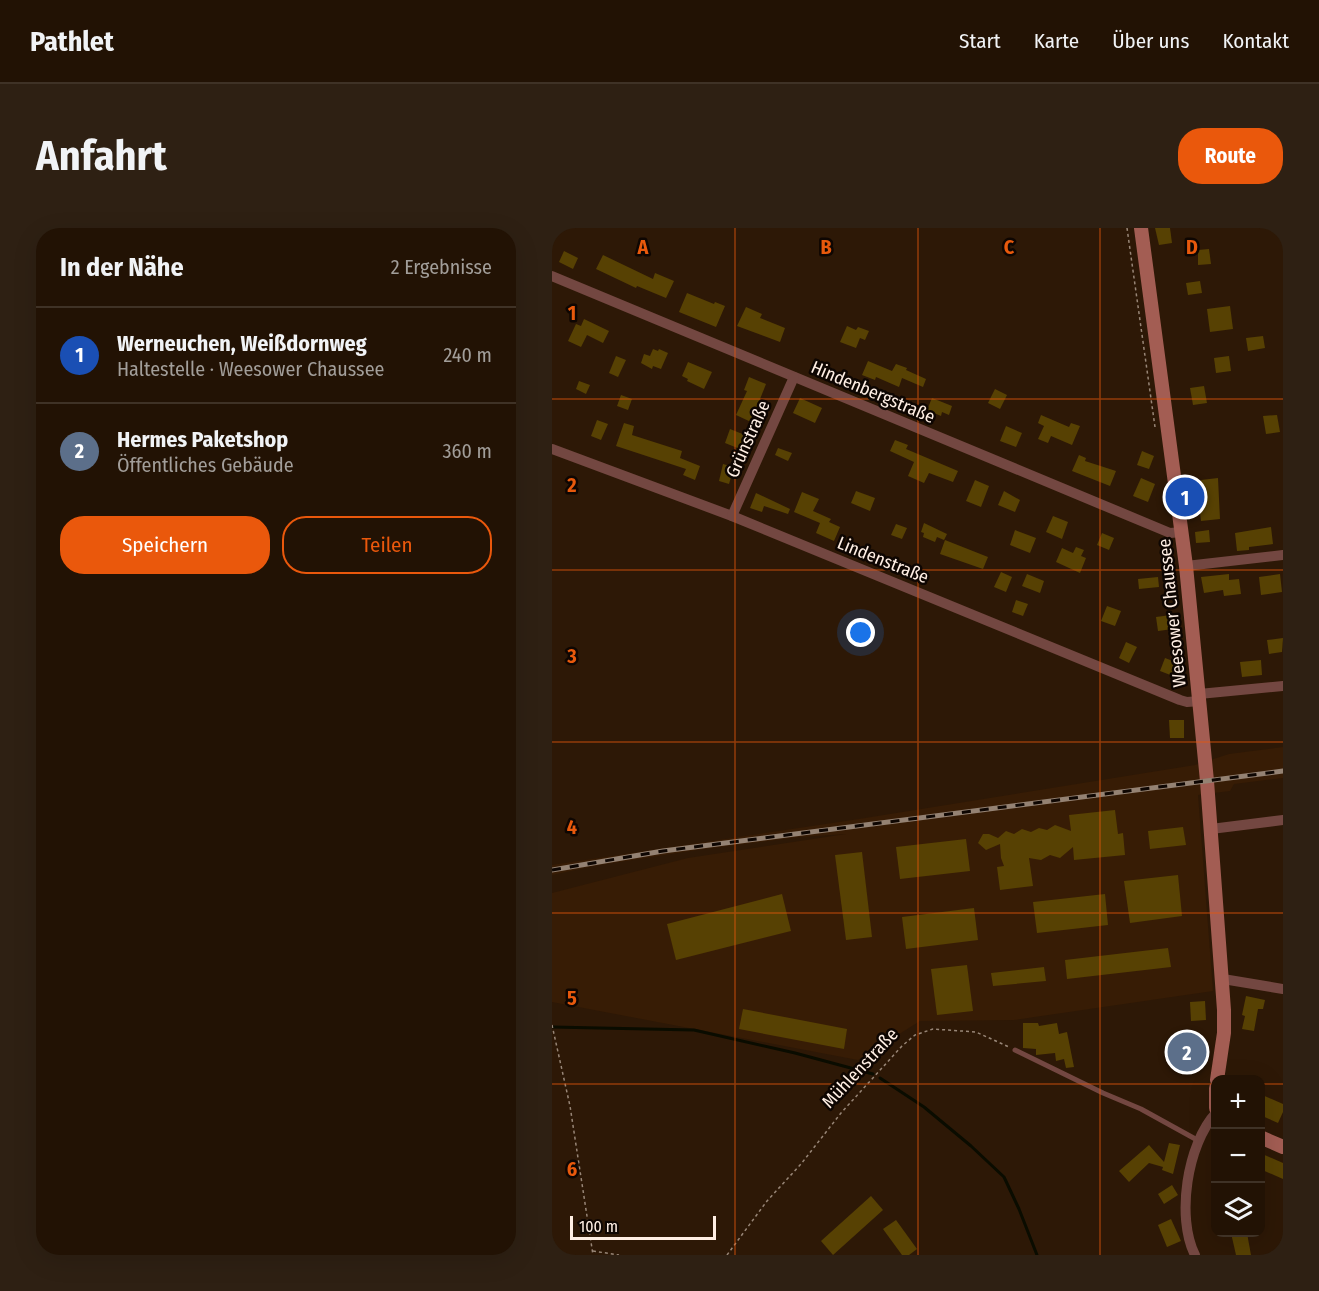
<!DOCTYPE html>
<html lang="de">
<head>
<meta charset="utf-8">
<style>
	:root { --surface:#221204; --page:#2e2013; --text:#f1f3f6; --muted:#a29e9a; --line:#3f3226; --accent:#ea580c }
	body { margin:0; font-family:"Fira Sans Condensed",sans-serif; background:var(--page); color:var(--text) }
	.controls { position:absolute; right:18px; bottom:18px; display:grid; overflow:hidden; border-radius:12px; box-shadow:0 6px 24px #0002 }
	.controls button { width:54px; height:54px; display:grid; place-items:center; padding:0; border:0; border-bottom:2px solid var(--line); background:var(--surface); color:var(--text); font:30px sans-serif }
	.scale { position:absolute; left:18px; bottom:15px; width:146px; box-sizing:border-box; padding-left:6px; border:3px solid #ffefe4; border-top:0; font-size:16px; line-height:21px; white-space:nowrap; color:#ffefe4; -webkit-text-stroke:4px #0e0602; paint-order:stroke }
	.you { position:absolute; left:309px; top:405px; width:21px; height:21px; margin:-15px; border:4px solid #fff; border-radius:50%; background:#1a73e8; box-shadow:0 0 0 9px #1a73e833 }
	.badge { display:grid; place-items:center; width:39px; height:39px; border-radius:50%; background:var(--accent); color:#fff; font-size:20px; font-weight:700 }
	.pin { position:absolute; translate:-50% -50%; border:3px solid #fff; box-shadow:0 2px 6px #0006 }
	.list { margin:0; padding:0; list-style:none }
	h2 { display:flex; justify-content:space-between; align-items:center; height:78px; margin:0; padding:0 24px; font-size:26px }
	h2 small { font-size:20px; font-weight:400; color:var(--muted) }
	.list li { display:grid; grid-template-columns:39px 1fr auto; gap:18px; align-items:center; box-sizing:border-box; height:96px; padding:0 24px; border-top:2px solid var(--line) }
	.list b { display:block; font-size:22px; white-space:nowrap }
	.list p { margin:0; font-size:20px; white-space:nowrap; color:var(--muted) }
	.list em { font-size:20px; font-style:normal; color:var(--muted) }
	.actions { display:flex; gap:12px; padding:18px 24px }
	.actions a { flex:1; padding:14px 0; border:2px solid var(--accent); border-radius:24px; text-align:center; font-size:21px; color:var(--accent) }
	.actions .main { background:var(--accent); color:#fff }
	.icon { flex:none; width:33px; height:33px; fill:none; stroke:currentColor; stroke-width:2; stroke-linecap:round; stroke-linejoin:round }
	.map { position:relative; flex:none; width:731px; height:1027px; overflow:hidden; border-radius:24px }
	header { display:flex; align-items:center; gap:36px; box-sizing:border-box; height:84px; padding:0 30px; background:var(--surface); border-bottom:2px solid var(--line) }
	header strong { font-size:28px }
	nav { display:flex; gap:33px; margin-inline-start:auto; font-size:21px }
	.intro { display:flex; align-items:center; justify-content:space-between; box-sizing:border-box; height:144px; padding:0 36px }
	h1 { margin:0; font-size:42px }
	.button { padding:15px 27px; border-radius:24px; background:var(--accent); color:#fff; font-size:21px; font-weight:700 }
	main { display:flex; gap:36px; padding:0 36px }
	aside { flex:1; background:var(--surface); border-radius:24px; box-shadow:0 6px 24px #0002 }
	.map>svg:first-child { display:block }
	.built { fill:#371c05 }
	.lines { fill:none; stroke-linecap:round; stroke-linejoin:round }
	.stream { stroke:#0a0c00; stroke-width:3 }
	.building { fill:#574103 }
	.path { stroke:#988677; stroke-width:1.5; stroke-dasharray:3 3; stroke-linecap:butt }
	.lane { stroke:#734741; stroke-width:5 }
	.street { stroke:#734741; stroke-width:10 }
	.secondary { stroke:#a35d53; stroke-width:14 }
	.rail-casing { stroke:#948273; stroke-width:5 }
	.rail { stroke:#0e0602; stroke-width:3; stroke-dasharray:9; stroke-linecap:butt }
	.grid { fill:none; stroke:#e8590c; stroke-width:1.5; stroke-opacity:0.55 }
	.labels { text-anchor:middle; stroke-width:5; stroke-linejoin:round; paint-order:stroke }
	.street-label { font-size:18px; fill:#ffefe4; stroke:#0e0602 }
	.grid-label { font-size:20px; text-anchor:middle; font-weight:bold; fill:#e8590c; stroke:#0e0602; stroke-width:5; stroke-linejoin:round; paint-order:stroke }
</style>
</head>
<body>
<header>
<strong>Pathlet</strong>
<nav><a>Start</a><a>Karte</a><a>Über uns</a><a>Kontakt</a></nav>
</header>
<div class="intro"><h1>Anfahrt</h1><a class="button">Route</a></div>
<main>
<aside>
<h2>In der Nähe<small>2 Ergebnisse</small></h2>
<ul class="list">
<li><span class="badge" style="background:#1a4fb4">1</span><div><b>Werneuchen, Weißdornweg</b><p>Haltestelle · Weesower Chaussee</p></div><em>240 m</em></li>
<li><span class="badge" style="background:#5c6f8a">2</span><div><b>Hermes Paketshop</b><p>Öffentliches Gebäude</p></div><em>360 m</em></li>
</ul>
<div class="actions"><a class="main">Speichern</a><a>Teilen</a></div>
</aside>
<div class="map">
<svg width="731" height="1027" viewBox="0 0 731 1027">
	<rect width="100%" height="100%" fill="#2d1806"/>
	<polygon class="built" points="731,519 731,550 682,556 678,563 646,567 661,763 462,792 368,793 306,832 0,774 0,665 136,630 294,606 248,609 145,622 42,638 0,647 0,637 307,591 643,537 677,526"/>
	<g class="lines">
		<g class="stream">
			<polyline points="0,799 142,802 243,825 321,846"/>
			<polyline points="328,850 372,879 419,918 452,949 467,981 485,1027"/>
		</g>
	</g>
	<g class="building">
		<polygon points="603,0 618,0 620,15 607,17"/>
		<polygon points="657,21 659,36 646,37 646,22"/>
		<polygon points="12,23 26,30 21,41 7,34"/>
		<polygon points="51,27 101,51 103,45 122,53 114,70 85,58 84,60 44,41"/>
		<polygon points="648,53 650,65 636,67 634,55"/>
		<polygon points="135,65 162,76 163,74 173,78 164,99 127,84"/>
		<polygon points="678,78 681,101 658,104 655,81"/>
		<polygon points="194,79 210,86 208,90 233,100 228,114 185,98"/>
		<polygon points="32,91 57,103 51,115 35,107 29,119 16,113 24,96 29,98"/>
		<polygon points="295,98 304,102 306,99 317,103 313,112 308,110 304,120 288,114"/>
		<polygon points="711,108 713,120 696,123 694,110"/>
		<polygon points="101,121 106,123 107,121 116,125 109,141 101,138 100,141 89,135 92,126 98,128"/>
		<polygon points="64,128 74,132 66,149 57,145"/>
		<polygon points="677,128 679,143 664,145 662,130"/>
		<polygon points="316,133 340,143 344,136 355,140 354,142 374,151 371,159 350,150 347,159 324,149 323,152 310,147"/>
		<polygon points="136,134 160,144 152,161 135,153 136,151 130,148"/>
		<polygon points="197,149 214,156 199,194 184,187 195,163 192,162"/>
		<polygon points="27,153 38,157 34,166 24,161"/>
		<polygon points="652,158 655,175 641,177 638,160"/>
		<polygon points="443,161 455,167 448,181 436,175"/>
		<polygon points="69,167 80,171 76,182 65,178"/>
		<polygon points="248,170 270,180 263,195 241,185"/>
		<polygon points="380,170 400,178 397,187 390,184 389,188 375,182"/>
		<polygon points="489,187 517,199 519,195 528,198 520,217 499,208 496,215 486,211 492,198 486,195"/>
		<polygon points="725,187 728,204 714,206 711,188"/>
		<polygon points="45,192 56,196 49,212 39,208"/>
		<polygon points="72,195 82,198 80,207 130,223 128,230 148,238 143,252 131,247 134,241 64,218"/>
		<polygon points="454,198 470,205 464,219 448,213"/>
		<polygon points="178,201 193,207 188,221 173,215"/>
		<polygon points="343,212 356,217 354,221 406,243 401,254 377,245 372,255 356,248 362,234 338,223"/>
		<polygon points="226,220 240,225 236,233 223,227"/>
		<polygon points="590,223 602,228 597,241 585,237"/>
		<polygon points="527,227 534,230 533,233 564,243 558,258 520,243"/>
		<polygon points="171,236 182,239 177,256 167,253"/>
		<polygon points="589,250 603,256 596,274 581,268"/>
		<polygon points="666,250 668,291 649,293 648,285 641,286 640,276 652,274 649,252"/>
		<polygon points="423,252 437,258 429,279 414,273"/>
		<polygon points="304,263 323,270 318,283 299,275"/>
		<polygon points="452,263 468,272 463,284 446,277"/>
		<polygon points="250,264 267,271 261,283 279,291 277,294 288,299 282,313 264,305 268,295 242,284"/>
		<polygon points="204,265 238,281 236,286 212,278 210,284 198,280"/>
		<polygon points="501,288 516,294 510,311 494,304"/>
		<polygon points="372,295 395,306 392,312 385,309 383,314 371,309 372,305 369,304"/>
		<polygon points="344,296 355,300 350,311 339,307"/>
		<polygon points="719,299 721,316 697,319 697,322 685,323 683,305"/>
		<polygon points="463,302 484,310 478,325 458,317"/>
		<polygon points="657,302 658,314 644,315 643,304"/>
		<polygon points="550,305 562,310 557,322 545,317"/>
		<polygon points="393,312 436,329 431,341 388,326"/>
		<polygon points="524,319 532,322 529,328 534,330 528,345 504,334 510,320 521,325"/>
		<polygon points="449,344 460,349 454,364 442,359"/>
		<polygon points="475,346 492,353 488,365 470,358"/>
		<polygon points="677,346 677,352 687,351 689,366 672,368 671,362 652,365 649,349"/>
		<polygon points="728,346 730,364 709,367 707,349"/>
		<polygon points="606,349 607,359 587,361 586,351"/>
		<polygon points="464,372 476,376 471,388 460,384"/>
		<polygon points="555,378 569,383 563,398 549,393"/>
		<polygon points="619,387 621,401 606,403 604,389"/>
		<polygon points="731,410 730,424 717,426 715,412"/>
		<polygon points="574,414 585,419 577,435 567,430"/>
		<polygon points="613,430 626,435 621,448 608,443"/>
		<polygon points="709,432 710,447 690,449 688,434"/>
		<polygon points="617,492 632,492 632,510 618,510"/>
		<polygon points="563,582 566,606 571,605 573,627 522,632 521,619 508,630 498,627 489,632 477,630 481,658 448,662 445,639 452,638 449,630 448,616 434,622 426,615 431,606 437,606 446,610 454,603 462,606 470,601 479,604 487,600 495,602 503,597 519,603 517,587"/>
		<polygon points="631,599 634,617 598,621 596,603"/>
		<polygon points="414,611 418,643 348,651 344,619"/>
		<polygon points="310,624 320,709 294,712 283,627"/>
		<polygon points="626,647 630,688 578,695 572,653"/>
		<polygon points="230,666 239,703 124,732 115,696"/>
		<polygon points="553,666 556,697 485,705 481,674"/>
		<polygon points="422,680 426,712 354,721 350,689"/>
		<polygon points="616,720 619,739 515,751 513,732"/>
		<polygon points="415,737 421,783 385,787 379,741"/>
		<polygon points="492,739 494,753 441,758 439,745"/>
		<polygon points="694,768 713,772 711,781 706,781 702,803 690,801 693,788 690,787"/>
		<polygon points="653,773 654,792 639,793 638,774"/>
		<polygon points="191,781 295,801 292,821 187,801"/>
		<polygon points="471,795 486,795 487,798 505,795 507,806 515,804 522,839 514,840 512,831 504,833 503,825 484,827 484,821 471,820"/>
		<polygon points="632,807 654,820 646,834 624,821"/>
		<polygon points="708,866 731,876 731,884 726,895 708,887"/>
		<polygon points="617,915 628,917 621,946 610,942 611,939 597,935 577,954 567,943 597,917 612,934"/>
		<polygon points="708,925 731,935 731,951 708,941"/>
		<polygon points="620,957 626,967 612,976 606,966"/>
		<polygon points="319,968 331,982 281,1027 269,1013"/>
		<polygon points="619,991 629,1013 615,1019 606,997"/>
		<polygon points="344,992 365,1021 357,1027 350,1027 331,1001"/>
		<polygon points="679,1005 695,1005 699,1027 684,1027"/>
	</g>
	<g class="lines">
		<g class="path">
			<polyline points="575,0 603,199"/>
			<polyline points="0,797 18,878 41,1027"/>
			<polyline points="41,1023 67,1027"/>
			<polyline points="175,1027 215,973 249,936 289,885 350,818 363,807 381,801 424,804 457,819"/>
		</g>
		<polyline class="lane" points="463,822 551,865 589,881 647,913"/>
		<g class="street">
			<polyline points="0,48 618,305 630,304"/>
			<polyline points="0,221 180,288 628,472 635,474 648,473"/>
			<polyline points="180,288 242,149"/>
			<polyline points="634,338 731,327"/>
			<polyline points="647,466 731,458"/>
			<polyline points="659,601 731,592"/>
			<polyline points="671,751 731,761"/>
			<path d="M643,1027c-19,-37 -8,-111 21,-142"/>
		</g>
		<g class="secondary">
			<polyline points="589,0 634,338 655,553 672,782 672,805 665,852"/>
			<polyline points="664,860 664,880"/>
			<polyline points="708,909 731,919"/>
		</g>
		<g class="rail-casing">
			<polyline id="rail" points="0,642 111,623 731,543"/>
		</g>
		<use href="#rail" class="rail"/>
	</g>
	<path class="grid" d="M183,0v1027M366,0v1027M548,0v1027M0,171h731M0,342h731M0,514h731M0,685h731M0,856h664M708,856h23"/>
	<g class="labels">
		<g class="street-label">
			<text transform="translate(321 164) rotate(23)" y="6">Hindenbergstraße</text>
			<text transform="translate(196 211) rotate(-66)" y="6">Grünstraße</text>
			<text transform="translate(331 332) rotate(22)" y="6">Lindenstraße</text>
			<text transform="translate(620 385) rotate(-96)" y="6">Weesower Chaussee</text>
			<text transform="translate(308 840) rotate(-47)" y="6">Mühlenstraße</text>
		</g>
	</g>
	<g class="grid-label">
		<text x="91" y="26">A</text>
		<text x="274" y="26">B</text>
		<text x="457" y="26">C</text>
		<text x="640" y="26">D</text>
		<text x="20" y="92">1</text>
		<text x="20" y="264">2</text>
		<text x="20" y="435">3</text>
		<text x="20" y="606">4</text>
		<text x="20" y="777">5</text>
		<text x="20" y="948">6</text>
	</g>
</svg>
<div class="controls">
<button>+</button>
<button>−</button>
<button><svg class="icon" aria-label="layers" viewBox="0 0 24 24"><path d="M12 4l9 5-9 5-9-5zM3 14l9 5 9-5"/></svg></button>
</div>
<div class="scale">100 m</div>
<div class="you"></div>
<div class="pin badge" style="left:633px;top:269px;background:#1a4fb4">1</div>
<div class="pin badge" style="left:635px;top:824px;background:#5c6f8a">2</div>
</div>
</main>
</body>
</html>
